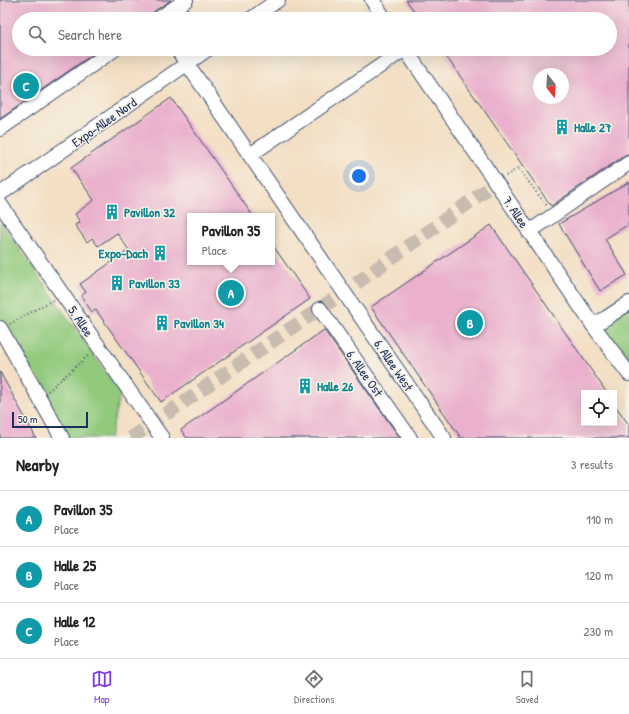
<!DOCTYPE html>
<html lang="en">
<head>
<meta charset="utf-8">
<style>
	:root { --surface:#fff; --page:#f6f6f6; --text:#202124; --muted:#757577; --line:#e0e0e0; --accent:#7c3aed }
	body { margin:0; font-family:"Patrick Hand",sans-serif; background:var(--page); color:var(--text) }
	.controls { position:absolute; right:12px; bottom:12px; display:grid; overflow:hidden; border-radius:0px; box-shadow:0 4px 16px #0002 }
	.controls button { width:36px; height:36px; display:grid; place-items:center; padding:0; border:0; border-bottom:1px solid var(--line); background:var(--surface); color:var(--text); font:20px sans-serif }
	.compass { position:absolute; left:533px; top:68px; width:36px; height:36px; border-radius:50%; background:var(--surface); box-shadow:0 4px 16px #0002; rotate:163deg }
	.scale { position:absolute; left:12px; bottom:10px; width:76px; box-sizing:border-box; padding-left:4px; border:2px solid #1b2f5e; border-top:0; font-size:11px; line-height:14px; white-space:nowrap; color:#1b2f5e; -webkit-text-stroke:3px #f7f3e8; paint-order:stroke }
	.you { position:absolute; left:359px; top:176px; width:14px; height:14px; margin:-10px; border:3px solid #fff; border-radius:50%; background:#1a73e8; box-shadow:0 0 0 6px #1a73e833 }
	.badge { display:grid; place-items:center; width:26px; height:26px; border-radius:50%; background:var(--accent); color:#fff; font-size:13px; font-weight:700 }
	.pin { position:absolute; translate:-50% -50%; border:2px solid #fff; box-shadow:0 1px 4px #0006 }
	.popup { position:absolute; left:187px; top:213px; width:88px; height:52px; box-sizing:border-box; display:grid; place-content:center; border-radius:0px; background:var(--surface); filter:drop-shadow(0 1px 3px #0005); font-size:13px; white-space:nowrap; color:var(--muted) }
	.popup b { font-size:15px; color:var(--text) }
	.popup::after { content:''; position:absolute; left:50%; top:100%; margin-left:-8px; border:8px solid transparent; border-top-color:var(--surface) }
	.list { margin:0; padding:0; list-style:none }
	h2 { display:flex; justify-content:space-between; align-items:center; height:52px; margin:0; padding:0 16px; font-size:17px }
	h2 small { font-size:13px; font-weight:400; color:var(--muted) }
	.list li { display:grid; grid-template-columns:26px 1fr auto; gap:12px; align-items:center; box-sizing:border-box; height:56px; padding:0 16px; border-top:1px solid var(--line) }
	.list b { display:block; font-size:15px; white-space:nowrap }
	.list p { margin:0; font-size:13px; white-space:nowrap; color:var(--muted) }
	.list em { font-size:13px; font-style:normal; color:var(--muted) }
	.icon { flex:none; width:22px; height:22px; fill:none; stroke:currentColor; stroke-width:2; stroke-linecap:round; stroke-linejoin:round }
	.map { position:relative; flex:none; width:629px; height:438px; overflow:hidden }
	.search { position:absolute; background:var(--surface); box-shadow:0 4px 16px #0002; left:12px; right:12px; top:12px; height:44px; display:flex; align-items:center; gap:10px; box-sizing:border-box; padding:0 14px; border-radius:22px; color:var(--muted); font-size:15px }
	.sheet { height:220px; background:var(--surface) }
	nav { display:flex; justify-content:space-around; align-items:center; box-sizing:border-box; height:56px; border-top:1px solid var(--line); background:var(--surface); font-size:11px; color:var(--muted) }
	nav a { display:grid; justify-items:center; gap:2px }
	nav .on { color:var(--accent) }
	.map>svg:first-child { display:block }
	.green { fill:#92ca7d; stroke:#567c6e }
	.building { fill:#eab0cd; fill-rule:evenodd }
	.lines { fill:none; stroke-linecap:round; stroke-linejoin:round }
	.minor-tunnel { stroke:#c8bcb0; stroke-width:14; stroke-dasharray:14 7; stroke-linecap:butt }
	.minor-casing { stroke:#3b496d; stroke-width:16 }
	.path { stroke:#3b496d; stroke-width:2; stroke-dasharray:1 3; stroke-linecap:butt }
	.minor { stroke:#fff; stroke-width:14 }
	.labels { text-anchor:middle; stroke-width:3; stroke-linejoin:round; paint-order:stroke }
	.street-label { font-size:13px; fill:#1b2f5e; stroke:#f7f3e8 }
	.culture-label { font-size:13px; font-weight:bold; fill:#0d838f; stroke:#f7f3e8; text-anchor:start }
</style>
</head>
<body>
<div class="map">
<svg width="629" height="438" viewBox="0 0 629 438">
	<rect width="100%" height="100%" fill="#f7f3e8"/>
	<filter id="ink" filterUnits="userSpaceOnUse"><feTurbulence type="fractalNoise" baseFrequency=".025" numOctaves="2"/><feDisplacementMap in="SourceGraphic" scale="8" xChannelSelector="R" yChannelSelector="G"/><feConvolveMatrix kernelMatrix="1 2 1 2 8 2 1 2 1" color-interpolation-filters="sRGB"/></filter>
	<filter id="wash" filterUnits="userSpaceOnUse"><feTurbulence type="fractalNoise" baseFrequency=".012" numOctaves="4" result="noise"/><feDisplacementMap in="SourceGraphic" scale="16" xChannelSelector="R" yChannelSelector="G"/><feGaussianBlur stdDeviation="0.9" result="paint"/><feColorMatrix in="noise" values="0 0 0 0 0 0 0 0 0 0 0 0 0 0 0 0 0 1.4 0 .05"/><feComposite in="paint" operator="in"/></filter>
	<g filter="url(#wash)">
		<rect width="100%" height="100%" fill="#f3dfc4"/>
		<g class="green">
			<polygon points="1,222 120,393 110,438 69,438 0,315 0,223"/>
			<polygon points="629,306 629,374 595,328"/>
		</g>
		<g id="blocks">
			<g class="building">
				<polygon points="0,0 171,0 153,12 146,19 19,19 19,49 100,49 0,119"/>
				<path d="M406,0h223v155l-5,1 -73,50 -110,-157h169v-30h-190zM539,74h24v24h-24z"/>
				<polygon points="171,98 253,216 190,216 190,262 272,262 272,244 310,299 161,402 96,310 92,312 81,296 86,292 80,284 129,250 117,233 98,246 92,238 87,242 75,225 80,222 75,214 94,200 71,168"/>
				<polygon points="629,182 629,224 605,239 627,275 600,291 559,224"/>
				<polygon points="491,225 607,393 584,393 584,423 614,423 614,404 629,425 629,438 461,438 371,307"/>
				<polygon points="324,330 400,438 187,438 181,430"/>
				<polygon points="0,372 36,438 0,438"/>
			</g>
		</g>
	</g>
	<g filter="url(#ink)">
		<use href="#blocks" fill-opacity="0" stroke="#3b496d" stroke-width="1"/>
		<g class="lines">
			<polyline class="minor-tunnel" points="131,438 344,292 496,183"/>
			<g class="minor-casing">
				<g id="minor">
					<polyline points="372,0 385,19"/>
					<polyline points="158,19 186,0"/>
					<polyline points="251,19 278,0"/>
					<polyline points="177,49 444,438"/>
					<polyline points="405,49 595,328 629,374"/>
					<polyline points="0,129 115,49"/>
					<polyline points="250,155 405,49"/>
					<polyline points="0,194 208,49"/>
					<polyline points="0,204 162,438"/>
					<polyline points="529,232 629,163"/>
					<polyline points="320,309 410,438"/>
					<polyline points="593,325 606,318 629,303"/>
					<polyline points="0,328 62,438"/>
				</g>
			</g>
			<g class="path">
				<polyline points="518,168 522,166"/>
				<polyline points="506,176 518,168 547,206"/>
				<polyline points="10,324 53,300"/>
				<polyline points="48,391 90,354"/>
			</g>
			<use href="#minor" class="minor"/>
		</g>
	</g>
	<defs>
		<g id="building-bare" transform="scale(1.2)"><path d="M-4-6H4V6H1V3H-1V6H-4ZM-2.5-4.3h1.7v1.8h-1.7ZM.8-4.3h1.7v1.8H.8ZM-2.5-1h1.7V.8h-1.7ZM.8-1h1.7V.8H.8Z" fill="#0f9aa8" stroke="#f7f3e8" stroke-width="2.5" paint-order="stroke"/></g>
	</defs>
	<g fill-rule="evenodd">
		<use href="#building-bare" x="562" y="127"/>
		<use href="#building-bare" x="112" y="212"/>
		<use href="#building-bare" x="160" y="253"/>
		<use href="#building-bare" x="117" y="283"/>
		<use href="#building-bare" x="162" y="323"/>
		<use href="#building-bare" x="305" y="386"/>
	</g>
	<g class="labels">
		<g class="street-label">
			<text transform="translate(104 122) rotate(-35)" y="5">Expo-Allee Nord</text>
			<text transform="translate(516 212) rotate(56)" y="5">7. Allee</text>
			<text transform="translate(81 321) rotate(56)" y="5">5. Allee</text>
			<text transform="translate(394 365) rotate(56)" y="5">6. Allee West</text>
			<text transform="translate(365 373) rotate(55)" y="5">6. Allee Ost</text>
		</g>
		<g class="culture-label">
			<text x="574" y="132">Halle 27</text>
			<text x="124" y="217">Pavillon 32</text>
			<text x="148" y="258" text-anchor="end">Expo-Dach</text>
			<text x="129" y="288">Pavillon 33</text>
			<text x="174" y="328">Pavillon 34</text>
			<text x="317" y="391">Halle 26</text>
		</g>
	</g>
</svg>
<div class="controls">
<button><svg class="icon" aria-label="locate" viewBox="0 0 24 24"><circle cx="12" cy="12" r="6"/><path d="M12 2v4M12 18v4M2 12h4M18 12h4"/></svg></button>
</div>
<svg class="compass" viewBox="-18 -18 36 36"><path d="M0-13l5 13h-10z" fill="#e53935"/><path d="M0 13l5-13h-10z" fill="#757577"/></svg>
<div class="scale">50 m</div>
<div class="you"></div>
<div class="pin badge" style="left:231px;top:293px;background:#0f9aa8">A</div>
<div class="popup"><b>Pavillon 35</b>Place</div>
<div class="pin badge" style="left:470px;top:323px;background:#0f9aa8">B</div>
<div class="pin badge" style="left:26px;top:86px;background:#0f9aa8">C</div>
<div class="search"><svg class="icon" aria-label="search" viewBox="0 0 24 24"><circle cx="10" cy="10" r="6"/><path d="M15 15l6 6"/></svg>Search here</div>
</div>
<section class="sheet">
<h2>Nearby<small>3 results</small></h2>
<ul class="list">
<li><span class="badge" style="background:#0f9aa8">A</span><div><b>Pavillon 35</b><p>Place</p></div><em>110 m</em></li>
<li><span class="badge" style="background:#0f9aa8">B</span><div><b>Halle 25</b><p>Place</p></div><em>120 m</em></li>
<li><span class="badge" style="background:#0f9aa8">C</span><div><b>Halle 12</b><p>Place</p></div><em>230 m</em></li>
</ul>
</section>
<nav>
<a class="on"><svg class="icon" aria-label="map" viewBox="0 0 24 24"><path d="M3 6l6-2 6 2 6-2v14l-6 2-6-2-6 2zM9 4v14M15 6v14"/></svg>Map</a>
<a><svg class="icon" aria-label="directions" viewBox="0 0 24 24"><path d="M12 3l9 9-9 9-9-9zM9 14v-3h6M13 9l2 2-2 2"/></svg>Directions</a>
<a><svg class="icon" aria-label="saved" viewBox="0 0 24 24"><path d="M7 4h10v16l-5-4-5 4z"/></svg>Saved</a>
</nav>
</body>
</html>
